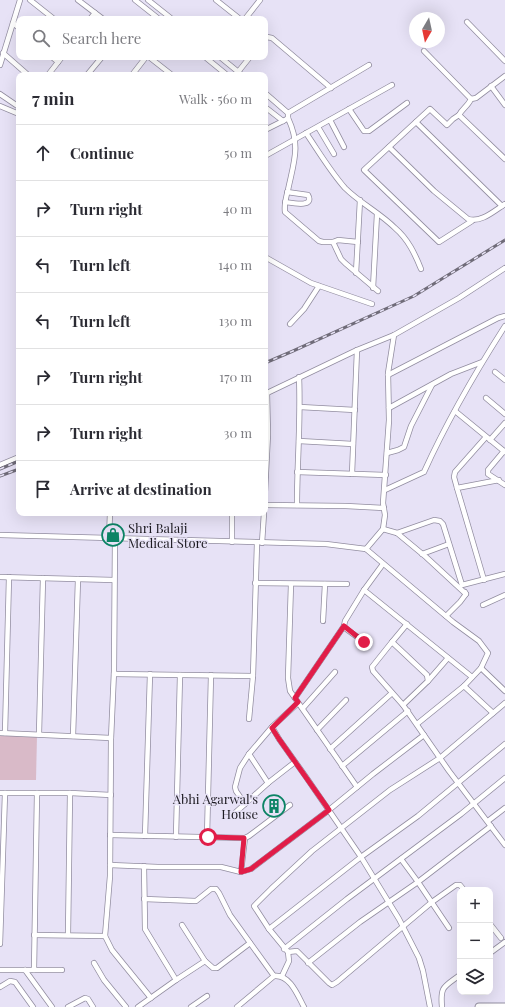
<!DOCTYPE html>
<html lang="en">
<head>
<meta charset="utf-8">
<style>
	:root { --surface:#fff; --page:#f7f7f7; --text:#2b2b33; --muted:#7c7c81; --line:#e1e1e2 }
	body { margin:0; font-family:"Playfair Display",serif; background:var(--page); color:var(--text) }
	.controls { position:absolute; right:12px; bottom:12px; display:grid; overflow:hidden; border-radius:8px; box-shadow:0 4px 16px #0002 }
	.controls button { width:36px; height:36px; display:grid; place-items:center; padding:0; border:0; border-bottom:1px solid var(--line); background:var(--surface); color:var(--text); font:20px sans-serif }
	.compass { position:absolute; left:409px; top:12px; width:36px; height:36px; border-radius:50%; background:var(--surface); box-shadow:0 4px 16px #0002; rotate:189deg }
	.stop { position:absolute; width:12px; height:12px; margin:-9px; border:3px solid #e11d48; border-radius:50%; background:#fff }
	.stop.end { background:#e11d48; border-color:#fff; box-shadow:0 1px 4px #0008 }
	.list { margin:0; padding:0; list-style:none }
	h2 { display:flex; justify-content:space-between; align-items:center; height:52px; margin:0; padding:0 16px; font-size:17px }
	h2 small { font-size:13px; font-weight:400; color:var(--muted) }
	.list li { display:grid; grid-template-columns:26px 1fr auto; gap:12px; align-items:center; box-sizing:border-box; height:56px; padding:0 16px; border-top:1px solid var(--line) }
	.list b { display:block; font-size:15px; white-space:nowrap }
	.list em { font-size:13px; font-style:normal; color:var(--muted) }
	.icon { flex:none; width:22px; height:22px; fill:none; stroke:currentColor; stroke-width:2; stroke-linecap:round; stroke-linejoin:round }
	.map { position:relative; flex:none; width:505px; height:1007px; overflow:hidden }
	.search { position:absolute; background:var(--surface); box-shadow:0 4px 16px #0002; left:16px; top:16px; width:252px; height:44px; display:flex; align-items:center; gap:10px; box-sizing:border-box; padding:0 14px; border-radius:8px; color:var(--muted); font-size:15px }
	.panel { position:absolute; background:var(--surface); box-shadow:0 4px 16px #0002; left:16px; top:72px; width:252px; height:444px; border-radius:8px }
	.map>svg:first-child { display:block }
	.green { fill:#d9bac8 }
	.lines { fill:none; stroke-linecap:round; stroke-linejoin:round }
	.street-casing { stroke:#928da0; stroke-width:6 }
	.secondary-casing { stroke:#928da0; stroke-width:9 }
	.street { stroke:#fff; stroke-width:4.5 }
	.secondary { stroke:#fff; stroke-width:7 }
	.rail-casing { stroke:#706c79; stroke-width:3 }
	.rail { stroke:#e7e2f6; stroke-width:1.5; stroke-dasharray:4.5; stroke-linecap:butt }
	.route { stroke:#e11d48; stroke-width:5 }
	.labels { text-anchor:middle; stroke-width:3; stroke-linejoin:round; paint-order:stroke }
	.poi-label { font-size:13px; fill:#1d1b22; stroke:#e7e2f6; text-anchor:start }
</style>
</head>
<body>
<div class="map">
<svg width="505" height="1007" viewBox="0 0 505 1007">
	<rect width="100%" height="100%" fill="#e7e2f6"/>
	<polygon class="green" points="0,736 37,736 36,780 0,780"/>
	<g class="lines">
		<g class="street-casing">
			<g id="street">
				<polyline points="30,0 54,19"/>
				<polyline points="78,0 103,19"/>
				<polyline points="135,0 159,19"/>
				<polyline points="148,0 172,19"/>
				<polyline points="216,0 240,19"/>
				<polyline points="90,19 95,13"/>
				<polyline points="245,19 260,0"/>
				<polyline points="467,22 505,61"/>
				<polyline points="13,23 19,28"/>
				<polyline points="265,39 267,37 272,38 331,88"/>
				<polyline points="424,51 471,99 476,98 505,76"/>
				<polyline points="3,53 28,75"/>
				<polyline points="52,57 58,62"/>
				<polyline points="149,57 172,75"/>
				<polyline points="205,57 227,75"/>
				<polyline points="220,57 242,75"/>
				<polyline points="0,65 20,0"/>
				<polyline points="238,72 250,57"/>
				<polyline points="48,75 62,57"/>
				<polyline points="87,75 102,57"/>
				<polyline points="132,75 146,57"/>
				<polyline points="491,86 505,105"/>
				<polyline points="265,93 288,113 288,118 285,120 265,130"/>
				<polyline points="0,94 19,107"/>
				<path d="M471,99c-3,7 -9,10 -12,16l46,44"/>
				<polyline points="0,106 19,114"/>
				<polyline points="265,107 283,121"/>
				<polyline points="349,109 364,131 369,131 407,103"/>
				<polyline points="288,113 369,65"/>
				<polyline points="459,115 453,119 447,125 430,109 364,170 439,242 472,221"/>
				<path d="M288,118c13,28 6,43 0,72 -2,7 -4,15 -3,22l34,29 4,1h10l8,17 4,4 33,28"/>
				<polyline points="330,120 344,147"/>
				<polyline points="416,122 502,206"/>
				<polyline points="318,127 334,154"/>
				<path d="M306,133c13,19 24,38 39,55 15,15 35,25 50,40 13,11 20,26 26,41"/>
				<path d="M389,147l45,44 34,28c13,4 26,-8 37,-15"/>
				<polyline points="265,156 392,85"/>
				<path d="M285,202c7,1 30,6 23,-7l-21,-3"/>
				<polyline points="333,242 338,240 358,242"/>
				<polyline points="265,257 311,283 372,304"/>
				<polyline points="356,273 360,200"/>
				<polyline points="373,288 377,214"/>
				<polyline points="290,324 304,309 319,286"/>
				<polyline points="495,372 505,380"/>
				<polyline points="388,375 498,318 505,316"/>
				<polyline points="265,394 357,350 394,335 459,298 505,268"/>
				<polyline points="486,398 505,414"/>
				<polyline points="300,407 355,410"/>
				<polyline points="389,408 451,374 482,362"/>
				<polyline points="455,411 505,452"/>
				<polyline points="490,440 505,423"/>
				<polyline points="299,441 353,444"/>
				<polyline points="504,451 488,470 488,474 505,485"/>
				<polyline points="387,453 398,450 404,447 411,426 432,385"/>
				<polyline points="0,465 19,457"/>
				<polyline points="297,472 386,475"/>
				<polyline points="352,474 357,350"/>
				<polyline points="457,488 454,477 455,472 486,437"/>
				<path d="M385,490l39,-18c23,-51 51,-99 81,-146"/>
				<polyline points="265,492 268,434 267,393"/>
				<polyline points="265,505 346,506 384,508"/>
				<path d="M297,505c0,-43 4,-85 2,-128"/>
				<polyline points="383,529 397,533 426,557 466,594"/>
				<polyline points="397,533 434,520 440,521 443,524 462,585 505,574"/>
				<polyline points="0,535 326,544 366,549 453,622 479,641 488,653 481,668 464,686 417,724"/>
				<polyline points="109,538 110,513"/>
				<polyline points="232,542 232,513"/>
				<polyline points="262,543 264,513"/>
				<polyline points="366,549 383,529 385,515 383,503 389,420 388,373 394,335"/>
				<polyline points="422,554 449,544"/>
				<polyline points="0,577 114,580"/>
				<polyline points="484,580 457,488 499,480"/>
				<polyline points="255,583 347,584"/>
				<polyline points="291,584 288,678 290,691 357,787"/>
				<polyline points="364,590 472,677"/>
				<polyline points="483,605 505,595"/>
				<polyline points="446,616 460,602 466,594 465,592"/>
				<polyline points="323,621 325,584"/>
				<polyline points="364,642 345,628 344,626 345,621 364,590 383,564"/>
				<polyline points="392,642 372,667 373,671 403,705 449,771 505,845"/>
				<polyline points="481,668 505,691"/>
				<polyline points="114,674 253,676"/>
				<polyline points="428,681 448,658"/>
				<polyline points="464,686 493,713"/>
				<polyline points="295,698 344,626"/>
				<polyline points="403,705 428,681 427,675 392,642 407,624"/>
				<polyline points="303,708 335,672"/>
				<polyline points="249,719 253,676 257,543"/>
				<polyline points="272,727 279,739 306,777 361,857 399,919 419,958 423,971 430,1007"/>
				<polyline points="317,730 346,700"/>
				<polyline points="0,733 111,738"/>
				<polyline points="5,733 9,577"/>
				<polyline points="39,734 43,578"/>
				<polyline points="73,736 78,579"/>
				<polyline points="330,749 392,693"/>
				<polyline points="249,754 268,783"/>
				<polyline points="342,766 408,711"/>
				<polyline points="0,793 70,793 111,795"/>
				<polyline points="245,804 236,791 235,787 240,768 249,754 272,727 298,703"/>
				<polyline points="236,812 268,783 295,762"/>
				<polyline points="488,821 505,808"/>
				<polyline points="110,835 245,838 249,836 290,805"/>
				<polyline points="145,836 150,674"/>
				<polyline points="176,837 180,675"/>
				<polyline points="207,837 211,675"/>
				<polyline points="401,859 418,882 449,928"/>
				<polyline points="110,865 158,867 221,867 241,872 251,869 329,810 373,774 424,735"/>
				<polyline points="144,866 145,929 176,980"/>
				<polyline points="241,872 245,838"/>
				<path d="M144,899l52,2 15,-12h5l3,4 11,22 44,61c16,-2 24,20 30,31"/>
				<polyline points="490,924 501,938"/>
				<polyline points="269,929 361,857 418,816 505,744"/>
				<polyline points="34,935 105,936 110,876 111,739 114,671 115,538"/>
				<polyline points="68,935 70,793"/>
				<polyline points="105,936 112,950 151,998"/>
				<polyline points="0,944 5,793"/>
				<polyline points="284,949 347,899 461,814 505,778"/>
				<polyline points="288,952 297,951 329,983 332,985 337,982 432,902 456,885 460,885 464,890"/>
				<polyline points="490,953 505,942"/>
				<polyline points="205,961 213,968 217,968 250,943"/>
				<polyline points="94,963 104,980 126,1007"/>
				<polyline points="308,963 360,922 418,882 491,826"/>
				<polyline points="0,970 62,970"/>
				<polyline points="25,970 52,1007"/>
				<polyline points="34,970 37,793"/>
				<polyline points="282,976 289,961 288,952 269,929 254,906 271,889 312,851 390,790 440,758 505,703"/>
				<polyline points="0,987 10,981 15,982 33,1007"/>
				<polyline points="68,1007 85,998 88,999 93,1007"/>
				<polyline points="138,1007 176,980 205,961 182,925"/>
				<polyline points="191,1007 207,996"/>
				<polyline points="237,1007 274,976"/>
				<path d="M442,1007c-2,-21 2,-20 18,-32"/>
			</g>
		</g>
		<g class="secondary-casing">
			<polyline id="secondary" points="479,1007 505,1007"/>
		</g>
		<use href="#street" class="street"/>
		<use href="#secondary" class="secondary"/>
		<g class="rail-casing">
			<g id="rail">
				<polyline points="265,363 293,351 414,296 505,240"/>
				<polyline points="0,469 19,461"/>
				<polyline points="0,476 19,469"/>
			</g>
		</g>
		<use href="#rail" class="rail"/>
	</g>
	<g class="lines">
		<polyline class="route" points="208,837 244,838 241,872 251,869 329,810 279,739 272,728 298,702 295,698 344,626 364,642"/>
	</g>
	<defs>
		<g id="shop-ring" transform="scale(1.15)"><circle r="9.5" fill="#e7e2f6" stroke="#0c8465" stroke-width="1.5"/><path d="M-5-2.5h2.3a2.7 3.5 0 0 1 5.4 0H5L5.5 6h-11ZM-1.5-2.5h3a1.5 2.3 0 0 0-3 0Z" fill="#0c8465"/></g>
		<g id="building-ring" transform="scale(1.15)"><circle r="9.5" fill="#e7e2f6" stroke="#0c8465" stroke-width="1.5"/><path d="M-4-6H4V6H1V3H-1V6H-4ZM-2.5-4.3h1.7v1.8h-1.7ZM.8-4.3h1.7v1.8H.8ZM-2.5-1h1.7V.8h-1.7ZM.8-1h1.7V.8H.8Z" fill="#0c8465"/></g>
	</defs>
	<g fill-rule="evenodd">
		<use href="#shop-ring" x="113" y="535"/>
		<use href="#building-ring" x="274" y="806"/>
	</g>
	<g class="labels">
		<g class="poi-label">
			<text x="128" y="533">Shri Balaji<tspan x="128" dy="15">Medical Store</tspan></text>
			<text x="258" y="804" text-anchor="end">Abhi Agarwal's<tspan x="258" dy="15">House</tspan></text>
		</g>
	</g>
</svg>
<div class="controls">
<button>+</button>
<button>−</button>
<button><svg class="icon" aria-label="layers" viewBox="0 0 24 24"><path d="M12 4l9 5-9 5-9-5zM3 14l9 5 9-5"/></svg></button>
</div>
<svg class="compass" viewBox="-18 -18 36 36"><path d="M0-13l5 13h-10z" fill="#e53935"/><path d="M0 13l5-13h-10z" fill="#7c7c81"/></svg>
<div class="stop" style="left:208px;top:837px"></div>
<div class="stop end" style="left:364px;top:642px"></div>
<div class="search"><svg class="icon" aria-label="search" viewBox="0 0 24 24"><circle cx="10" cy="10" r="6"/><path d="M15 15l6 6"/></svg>Search here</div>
<section class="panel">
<h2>7 min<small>Walk · 560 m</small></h2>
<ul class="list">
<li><svg class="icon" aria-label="ahead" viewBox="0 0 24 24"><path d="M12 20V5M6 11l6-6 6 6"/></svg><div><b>Continue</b></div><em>50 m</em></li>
<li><svg class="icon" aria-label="right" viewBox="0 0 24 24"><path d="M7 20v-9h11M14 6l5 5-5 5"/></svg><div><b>Turn right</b></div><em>40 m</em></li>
<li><svg class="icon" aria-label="left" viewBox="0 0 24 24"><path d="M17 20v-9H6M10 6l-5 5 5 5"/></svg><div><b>Turn left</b></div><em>140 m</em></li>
<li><svg class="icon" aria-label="left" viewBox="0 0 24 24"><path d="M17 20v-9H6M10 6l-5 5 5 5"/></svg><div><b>Turn left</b></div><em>130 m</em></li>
<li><svg class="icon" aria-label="right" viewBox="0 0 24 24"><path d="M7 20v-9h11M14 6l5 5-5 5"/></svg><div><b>Turn right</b></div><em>170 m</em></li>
<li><svg class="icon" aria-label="right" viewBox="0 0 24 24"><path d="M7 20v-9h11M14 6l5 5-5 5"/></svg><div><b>Turn right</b></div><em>30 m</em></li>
<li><svg class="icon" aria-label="arrive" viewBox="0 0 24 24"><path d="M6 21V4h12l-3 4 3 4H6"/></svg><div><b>Arrive at destination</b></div></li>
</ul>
</section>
</div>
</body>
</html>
